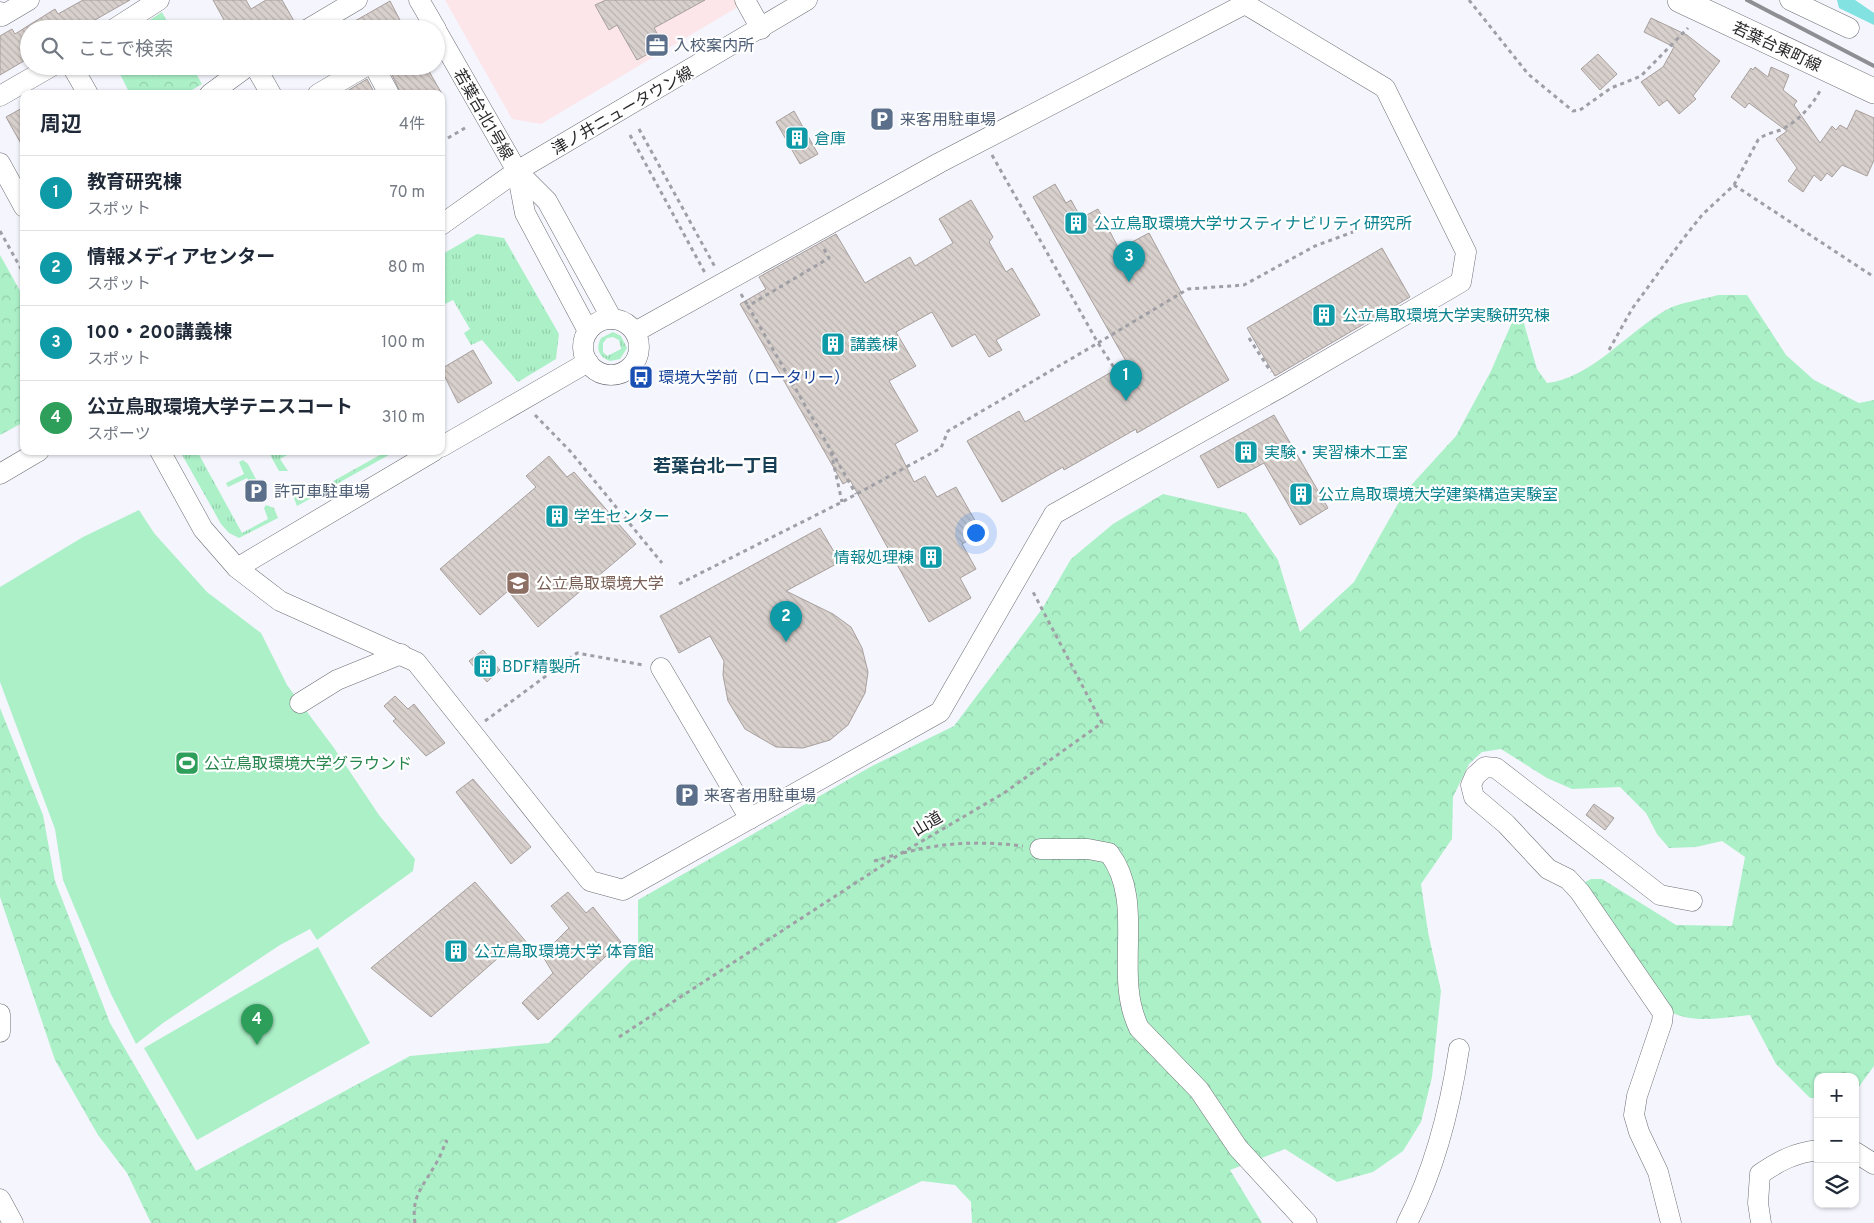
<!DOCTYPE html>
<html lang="ja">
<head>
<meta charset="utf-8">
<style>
	:root { --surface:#fff; --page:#f2f2f3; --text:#1f2937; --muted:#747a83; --line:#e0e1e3; --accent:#ea580c }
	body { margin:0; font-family:Overpass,"Noto Sans JP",sans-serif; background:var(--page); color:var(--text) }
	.controls { position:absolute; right:15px; bottom:15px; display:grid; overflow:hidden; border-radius:10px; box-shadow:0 1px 4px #0004 }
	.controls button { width:45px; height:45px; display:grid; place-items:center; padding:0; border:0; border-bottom:1px solid var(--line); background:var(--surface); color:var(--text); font:25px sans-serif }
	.you { position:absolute; left:975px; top:532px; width:18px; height:18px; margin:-12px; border:4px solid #fff; border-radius:50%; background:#1a73e8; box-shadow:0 0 0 8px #1a73e833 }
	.badge { display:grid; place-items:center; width:32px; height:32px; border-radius:50%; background:var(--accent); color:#fff; font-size:16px; font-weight:700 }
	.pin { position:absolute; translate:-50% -41px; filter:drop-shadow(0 1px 2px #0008) }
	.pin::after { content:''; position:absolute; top:26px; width:18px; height:15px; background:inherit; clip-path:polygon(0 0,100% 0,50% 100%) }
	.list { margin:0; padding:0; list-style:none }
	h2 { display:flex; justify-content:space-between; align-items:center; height:65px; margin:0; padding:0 20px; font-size:21px }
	h2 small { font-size:16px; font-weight:400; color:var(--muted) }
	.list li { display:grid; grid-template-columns:32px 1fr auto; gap:15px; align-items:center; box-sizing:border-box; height:75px; padding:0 20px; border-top:1px solid var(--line) }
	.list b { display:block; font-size:19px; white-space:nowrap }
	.list p { margin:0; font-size:16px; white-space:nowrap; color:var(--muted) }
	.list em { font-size:16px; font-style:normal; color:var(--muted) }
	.icon { flex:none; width:28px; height:28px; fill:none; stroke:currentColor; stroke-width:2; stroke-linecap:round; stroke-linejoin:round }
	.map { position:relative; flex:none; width:1874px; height:1223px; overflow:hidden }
	.search { position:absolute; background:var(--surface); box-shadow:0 1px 4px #0004; left:20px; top:20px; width:425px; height:55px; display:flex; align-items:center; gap:12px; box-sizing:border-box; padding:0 18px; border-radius:28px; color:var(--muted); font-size:19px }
	.panel { position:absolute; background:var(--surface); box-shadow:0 1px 4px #0004; left:20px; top:90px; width:425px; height:365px; border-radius:10px }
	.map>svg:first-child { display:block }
	.commercial { fill:#fce6e9 }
	.grass { fill:url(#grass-tufts); fill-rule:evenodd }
	.forest { fill:url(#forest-crowns) }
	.pitch { fill:#acf0c8 }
	.water { fill:#82e1e1 }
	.building { fill:url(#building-back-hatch); stroke:#a79f9c }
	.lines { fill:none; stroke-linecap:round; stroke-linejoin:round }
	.minor-casing { stroke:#6d6e74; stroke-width:21 }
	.major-casing { stroke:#6d6e74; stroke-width:26 }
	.path { stroke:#9f9fa5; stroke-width:3; stroke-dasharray:4 4; stroke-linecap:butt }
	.minor { stroke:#fff; stroke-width:20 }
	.major { stroke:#fff; stroke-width:25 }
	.rail { stroke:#8e8e93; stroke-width:4 }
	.labels { text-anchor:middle; stroke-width:4.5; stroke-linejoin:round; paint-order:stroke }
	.service-label { font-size:16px; fill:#4e5e75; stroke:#fff; text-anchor:start }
	.street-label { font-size:16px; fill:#29292b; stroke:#fff }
	.culture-label { font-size:16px; fill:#0d838f; stroke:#fff; text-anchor:start }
	.transit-label { font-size:16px; fill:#164399; stroke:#fff; text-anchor:start }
	.education-label { font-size:16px; fill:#785e54; stroke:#fff; text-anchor:start }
	.leisure-label { font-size:16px; fill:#27864d; stroke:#fff; text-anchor:start }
	.neighbourhood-label { font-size:18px; font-weight:bold; fill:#163f55; stroke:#fff }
</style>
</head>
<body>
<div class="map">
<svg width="1874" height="1223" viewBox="0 0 1874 1223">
	<defs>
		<pattern id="grass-tufts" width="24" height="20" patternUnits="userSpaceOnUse" patternTransform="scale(1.25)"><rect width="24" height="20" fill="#acf0c8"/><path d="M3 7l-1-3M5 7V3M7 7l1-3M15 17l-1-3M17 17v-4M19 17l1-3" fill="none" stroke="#94ceac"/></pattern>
		<pattern id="forest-crowns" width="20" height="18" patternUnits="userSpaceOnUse" patternTransform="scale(1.25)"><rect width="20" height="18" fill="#acf0c8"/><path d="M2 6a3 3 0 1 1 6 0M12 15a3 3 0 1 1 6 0" fill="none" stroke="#94ceac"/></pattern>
		<pattern id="building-back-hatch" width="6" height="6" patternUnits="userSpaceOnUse" patternTransform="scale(1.25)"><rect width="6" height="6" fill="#d8d0cd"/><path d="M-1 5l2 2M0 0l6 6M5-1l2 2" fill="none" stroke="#b9b3b0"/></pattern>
	</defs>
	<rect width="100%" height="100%" fill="#f5f5fd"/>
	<polygon class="commercial" points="445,0 738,0 741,5 541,124 512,119"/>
	<g class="grass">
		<polygon points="477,234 504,238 559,334 556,359 518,382 482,340 471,345 464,333 470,329 453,300 441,306 441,255"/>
		<path d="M613,332l8,4 6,12 -7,11 -10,2c-11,-4 -15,-12 -9,-23zM613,337l6,3 2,9 -14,7 -4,-4v-9l4,-5z"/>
		<polygon points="180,451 197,451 242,533 268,519 264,508 266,505 274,508 278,518 239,538 229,533 221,524"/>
		<polygon points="268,451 276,451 278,455 285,451 294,451 280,459 288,471 279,471"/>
		<polygon points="387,451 396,451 297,506 292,493 296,488 303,498"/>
		<polygon points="243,460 248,464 258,483 256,489 252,487 247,478 228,487 226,483 244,474 239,462"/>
	</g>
	<g class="forest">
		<polygon points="162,12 171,29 136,29"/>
		<polygon points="116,66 192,66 202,84 185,94 130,94"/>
		<polygon points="0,255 24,298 24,422 0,435"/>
		<path d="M1718,295h29l39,60 28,25 45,23 15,-3v666l-19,26v-15h-37v21h-8l-34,-34 -26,-49c-24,2 -54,9 -77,-2l-91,-129 9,-5h11l74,46 56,1 13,-69 -23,-16 -26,6 -27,1 -12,-14 -11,-21 -26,-26 -48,2 -25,-11 -46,-29 -19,3 -13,12 -16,33 -1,42 -31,45 7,48 13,59 -9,86 -11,45 -18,29 -30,21 -36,10 -52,-33 -55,21 32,53h-290l-1,-21 -16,-17 -33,-4 -86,42h-685l-24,-50 -29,-38 -43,-75 -55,-163v-189l43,107 12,66 55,142 86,148 214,-115 139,-13 89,-89v-54l234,-134 82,-40 88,-117 29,-50 42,-35 50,-30 83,19 32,47 22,72 54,-50 50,-89 52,-57 35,-65 28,-65 18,63 10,14c43,-4 82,-52 119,-73 14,-8 36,-10 52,-15z"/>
	</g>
	<g class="pitch">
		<polygon points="139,510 154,533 207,592 261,633 287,685 334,748 379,815 415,859 413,871 317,940 310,929 280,945 163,1023 136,1044 111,994 63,880 55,829 0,682 0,587 83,537"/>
		<polygon points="318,947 370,1043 197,1140 144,1048"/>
	</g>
	<polygon class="water" points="1837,0 1855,0 1874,13 1874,25 1839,8"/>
	<g class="building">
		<polygon points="83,0 130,0 79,29 29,29 29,58 0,75 0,36 12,29 15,34 55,9 58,14"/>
		<polygon points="213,0 246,0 251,9 266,0 282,0 294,21 280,29 229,29"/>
		<polygon points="606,0 705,0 654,28 664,45 637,60 617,25 609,30 595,5"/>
		<polygon points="390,1 402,24 393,29 341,29"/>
		<polygon points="1651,18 1687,35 1720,61 1693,96 1696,99 1679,114 1667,100 1659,106 1641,82 1663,67 1674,47 1644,32"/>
		<polygon points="1598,54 1617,74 1600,90 1581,69"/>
		<polygon points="388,66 426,66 442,94 401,94"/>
		<polygon points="1755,67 1768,77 1771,67 1789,75 1783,90 1797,101 1794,105 1820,143 1832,126 1836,130 1840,125 1847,129 1856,110 1874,118 1874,160 1867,176 1842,165 1832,177 1827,173 1821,181 1814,175 1803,192 1788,181 1797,168 1776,139 1787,131 1749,103 1745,108 1731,97 1751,68 1753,70"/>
		<polygon points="367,79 375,94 342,94"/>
		<polygon points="24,107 24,149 6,117"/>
		<polygon points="794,111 818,154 800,164 776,122"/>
		<polygon points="1055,184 1066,203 1071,200 1081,218 1098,209 1119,249 1149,233 1181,292 1179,293 1229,380 1137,433 1136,429 1064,470 1063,467 1002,502 967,441 1019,411 1025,422 1127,363 1033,197"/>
		<polygon points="971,200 993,237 989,242 1006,272 1012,268 1040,315 996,340 1002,350 989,357 975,334 952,347 932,312 896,332 916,366 889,381 918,431 895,444 914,482 925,476 937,497 956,487 982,533 962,544 976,569 960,578 971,598 929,622 850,480 843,484 740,304 766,289 759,277 836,234 865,283 910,257 915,266 953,243 939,219"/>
		<polygon points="1382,248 1410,297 1275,376 1247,328"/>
		<polygon points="473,350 492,383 458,403 441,369"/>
		<polygon points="1274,415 1328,508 1300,525 1264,463 1218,488 1200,456"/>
		<polygon points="549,456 567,477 574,472 636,544 538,627 508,591 480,615 440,569 536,487 526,476"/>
		<polygon points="820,528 840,562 786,591 833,614 851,627 862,648 868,672 865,693 848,725 830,740 803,748 776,747 745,729 728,701 723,675 724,661 710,636 679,653 660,616"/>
		<polygon points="483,650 500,670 487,682 469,661"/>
		<polygon points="395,696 408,709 414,704 445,743 426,756 393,721 396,719 384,706"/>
		<polygon points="473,779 531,847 511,864 456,792"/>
		<polygon points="1594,804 1614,818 1605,830 1586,815"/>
		<polygon points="475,882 528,944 512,958 498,958 431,1017 371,968"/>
		<polygon points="568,892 586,913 593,907 621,942 538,1020 522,1003 553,973 542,955 569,928 551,906"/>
	</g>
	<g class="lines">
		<g class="minor-casing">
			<g id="minor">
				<polyline points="419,0 436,29"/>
				<polyline points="745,0 761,29"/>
				<polyline points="1790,0 1849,28"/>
				<polyline points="0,12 2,16 29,0"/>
				<polyline points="114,29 159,0"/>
				<polyline points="308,29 357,0"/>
				<polyline points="436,30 517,171 547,201 612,319"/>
				<polyline points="72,66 88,94"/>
				<polyline points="255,66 271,94"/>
				<polyline points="374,66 389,94"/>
				<polyline points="210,94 248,66"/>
				<polyline points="318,94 366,66"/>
				<polyline points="0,96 52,66"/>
				<polyline points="0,163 24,207"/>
				<polyline points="517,171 525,213 588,331"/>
				<polyline points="441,225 517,171 807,0"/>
				<circle cx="611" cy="347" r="28"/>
				<polyline points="441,447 588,362"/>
				<polyline points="160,451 203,529 237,568 280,601 416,662 590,881 623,890 940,712 1054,514 1281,387 1461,282 1466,252 1385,88 1245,4 939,163 635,332"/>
				<polyline points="0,474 39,451"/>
				<polyline points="237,568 434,451"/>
				<polyline points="661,668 750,819"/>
				<polyline points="300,703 337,680 401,654"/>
				<path d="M1040,849h48l21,4c38,50 3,120 30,175l60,62 39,58 69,75"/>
				<polyline points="0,1014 0,1032"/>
				<polyline points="1855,1152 1874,1164"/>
				<polyline points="0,1199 13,1223"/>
				<path d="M1407,1223c28,-54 43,-114 52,-174"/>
				<polyline points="1671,1223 1658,1172 1639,1132 1634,1115 1637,1096 1662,1022 1663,1013 1580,892 1568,879 1548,869 1506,824 1474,797 1471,785 1475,776 1485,767 1496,768 1660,895 1692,901"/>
				<path d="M1761,1223l-3,-20 2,-29c19,-13 34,-21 58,-24"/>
			</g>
		</g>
		<g class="major-casing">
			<polyline id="major" points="1680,0 1874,91"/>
		</g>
		<g class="path">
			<polyline points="1469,0 1528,74 1573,111 1580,110 1611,88 1641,76 1688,28"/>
			<polyline points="639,129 715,267"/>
			<polyline points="630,135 705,273"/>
			<polyline points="441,142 465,128"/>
			<polyline points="992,155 1098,343 1188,289 1244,285 1315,246 1353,232"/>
			<polyline points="1734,185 1874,277"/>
			<polyline points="0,231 24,274"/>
			<polyline points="824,249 829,258 748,306 856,494"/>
			<polyline points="741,294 748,306"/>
			<polyline points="1249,338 1271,372"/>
			<path d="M1609,350l23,-41 51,-70 19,-24 32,-30 24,-45c7,-7 16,-7 25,-11 17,-10 29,-23 38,-40"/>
			<polyline points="535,415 570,451 662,563"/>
			<polyline points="831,452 842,502"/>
			<polyline points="679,584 842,502 941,448 948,431 1098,343 1124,383"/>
			<polyline points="485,721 577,653 643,665"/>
			<path d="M903,853c41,-11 79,-12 120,-7"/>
			<polyline points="874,861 895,855"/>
			<polyline points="619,1037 900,854 1004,793 1102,723 1032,590"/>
			<path d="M415,1223c-4,-27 8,-36 20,-58 5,-7 8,-17 12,-25"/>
		</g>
		<use href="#minor" class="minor"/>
		<use href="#major" class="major"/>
		<polyline class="rail" points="1747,0 1874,66"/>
	</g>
	<defs>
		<g id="office-square" transform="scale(1.25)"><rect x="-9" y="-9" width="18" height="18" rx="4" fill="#5c6f8a" stroke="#fff"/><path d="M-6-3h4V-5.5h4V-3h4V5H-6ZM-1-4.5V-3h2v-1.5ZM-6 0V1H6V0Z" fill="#fff"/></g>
		<g id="parking-square" transform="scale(1.25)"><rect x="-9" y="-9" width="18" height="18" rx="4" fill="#5c6f8a" stroke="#fff"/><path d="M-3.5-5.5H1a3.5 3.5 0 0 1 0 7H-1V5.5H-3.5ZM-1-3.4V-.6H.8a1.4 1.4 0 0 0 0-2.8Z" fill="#fff"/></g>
		<g id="building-square" transform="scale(1.25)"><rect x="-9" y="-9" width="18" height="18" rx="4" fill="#0f9aa8" stroke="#fff"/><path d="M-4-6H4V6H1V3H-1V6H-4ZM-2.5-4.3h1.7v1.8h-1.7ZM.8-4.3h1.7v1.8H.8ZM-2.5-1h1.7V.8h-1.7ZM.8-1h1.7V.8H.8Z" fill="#fff"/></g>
		<g id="bus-square" transform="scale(1.25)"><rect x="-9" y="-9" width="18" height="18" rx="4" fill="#1a4fb4" stroke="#fff"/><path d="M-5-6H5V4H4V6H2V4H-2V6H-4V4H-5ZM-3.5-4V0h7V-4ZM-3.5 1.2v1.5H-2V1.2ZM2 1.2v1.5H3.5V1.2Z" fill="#fff"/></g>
		<g id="school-square" transform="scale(1.25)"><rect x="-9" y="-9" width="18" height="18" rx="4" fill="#8d6e63" stroke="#fff"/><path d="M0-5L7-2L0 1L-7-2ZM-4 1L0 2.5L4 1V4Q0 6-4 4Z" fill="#fff"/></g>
		<g id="stadium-square" transform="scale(1.25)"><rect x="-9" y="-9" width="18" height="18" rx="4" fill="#2e9e5b" stroke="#fff"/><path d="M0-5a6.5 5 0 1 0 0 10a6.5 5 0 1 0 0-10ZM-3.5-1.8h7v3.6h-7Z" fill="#fff"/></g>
	</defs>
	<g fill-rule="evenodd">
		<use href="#office-square" x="657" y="45"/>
		<use href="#parking-square" x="882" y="119"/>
		<use href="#building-square" x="797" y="138"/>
		<use href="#building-square" x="1076" y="223"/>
		<use href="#building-square" x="1324" y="315"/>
		<use href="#building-square" x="833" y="344"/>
		<use href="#bus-square" x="641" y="377"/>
		<use href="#building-square" x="1246" y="452"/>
		<use href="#parking-square" x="256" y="491"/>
		<use href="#building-square" x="1301" y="494"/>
		<use href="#building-square" x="557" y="516"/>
		<use href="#building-square" x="931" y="557"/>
		<use href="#school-square" x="518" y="583"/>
		<use href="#building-square" x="485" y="666"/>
		<use href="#stadium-square" x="187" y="763"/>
		<use href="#parking-square" x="687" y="795"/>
		<use href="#building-square" x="456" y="951"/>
	</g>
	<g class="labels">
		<g class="service-label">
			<text x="674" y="51">入校案内所</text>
			<text x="900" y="125">来客用駐車場</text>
			<text x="274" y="497">許可車駐車場</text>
			<text x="704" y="801">来客者用駐車場</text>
		</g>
		<g class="street-label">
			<text transform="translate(1777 46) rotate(25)" y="6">若葉台東町線</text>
			<text transform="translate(622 110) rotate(-30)" y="6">津ノ井ニュータウン線</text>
			<text transform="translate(484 114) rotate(60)" y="6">若葉台北1号線</text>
			<text transform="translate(927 823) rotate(-31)" y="6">山道</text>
		</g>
		<g class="culture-label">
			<text x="814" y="144">倉庫</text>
			<text x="1094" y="229">公立鳥取環境大学サスティナビリティ研究所</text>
			<text x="1342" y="321">公立鳥取環境大学実験研究棟</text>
			<text x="850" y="350">講義棟</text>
			<text x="1264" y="458">実験・実習棟木工室</text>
			<text x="1318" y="500">公立鳥取環境大学建築構造実験室</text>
			<text x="574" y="522">学生センター</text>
			<text x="914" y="563" text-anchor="end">情報処理棟</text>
			<text x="502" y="672">BDF精製所</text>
			<text x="474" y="957">公立鳥取環境大学 体育館</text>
		</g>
		<g class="transit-label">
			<text x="658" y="383">環境大学前（ロータリー）</text>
		</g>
		<g class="education-label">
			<text x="536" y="589">公立鳥取環境大学</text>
		</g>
		<g class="leisure-label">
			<text x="204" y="769">公立鳥取環境大学グラウンド</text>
		</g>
		<g class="neighbourhood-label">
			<text x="716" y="472">若葉台北一丁目</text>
		</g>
	</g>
</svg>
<div class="controls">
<button>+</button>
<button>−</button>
<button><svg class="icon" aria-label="layers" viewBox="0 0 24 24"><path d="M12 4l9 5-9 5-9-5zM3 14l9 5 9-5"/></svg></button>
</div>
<div class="you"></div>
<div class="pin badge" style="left:1126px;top:401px;background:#0f9aa8">1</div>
<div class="pin badge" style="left:786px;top:642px;background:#0f9aa8">2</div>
<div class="pin badge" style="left:1129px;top:282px;background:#0f9aa8">3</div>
<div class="pin badge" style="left:257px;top:1045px;background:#2e9e5b">4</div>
<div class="search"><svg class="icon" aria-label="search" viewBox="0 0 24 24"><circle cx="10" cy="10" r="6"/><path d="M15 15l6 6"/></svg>ここで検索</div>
<section class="panel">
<h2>周辺<small>4件</small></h2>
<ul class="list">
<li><span class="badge" style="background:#0f9aa8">1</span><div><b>教育研究棟</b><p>スポット</p></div><em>70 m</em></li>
<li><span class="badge" style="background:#0f9aa8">2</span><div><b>情報メディアセンター</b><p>スポット</p></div><em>80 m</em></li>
<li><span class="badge" style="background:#0f9aa8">3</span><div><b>100・200講義棟</b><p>スポット</p></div><em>100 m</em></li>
<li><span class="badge" style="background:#2e9e5b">4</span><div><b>公立鳥取環境大学テニスコート</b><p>スポーツ</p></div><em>310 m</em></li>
</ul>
</section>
</div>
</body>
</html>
